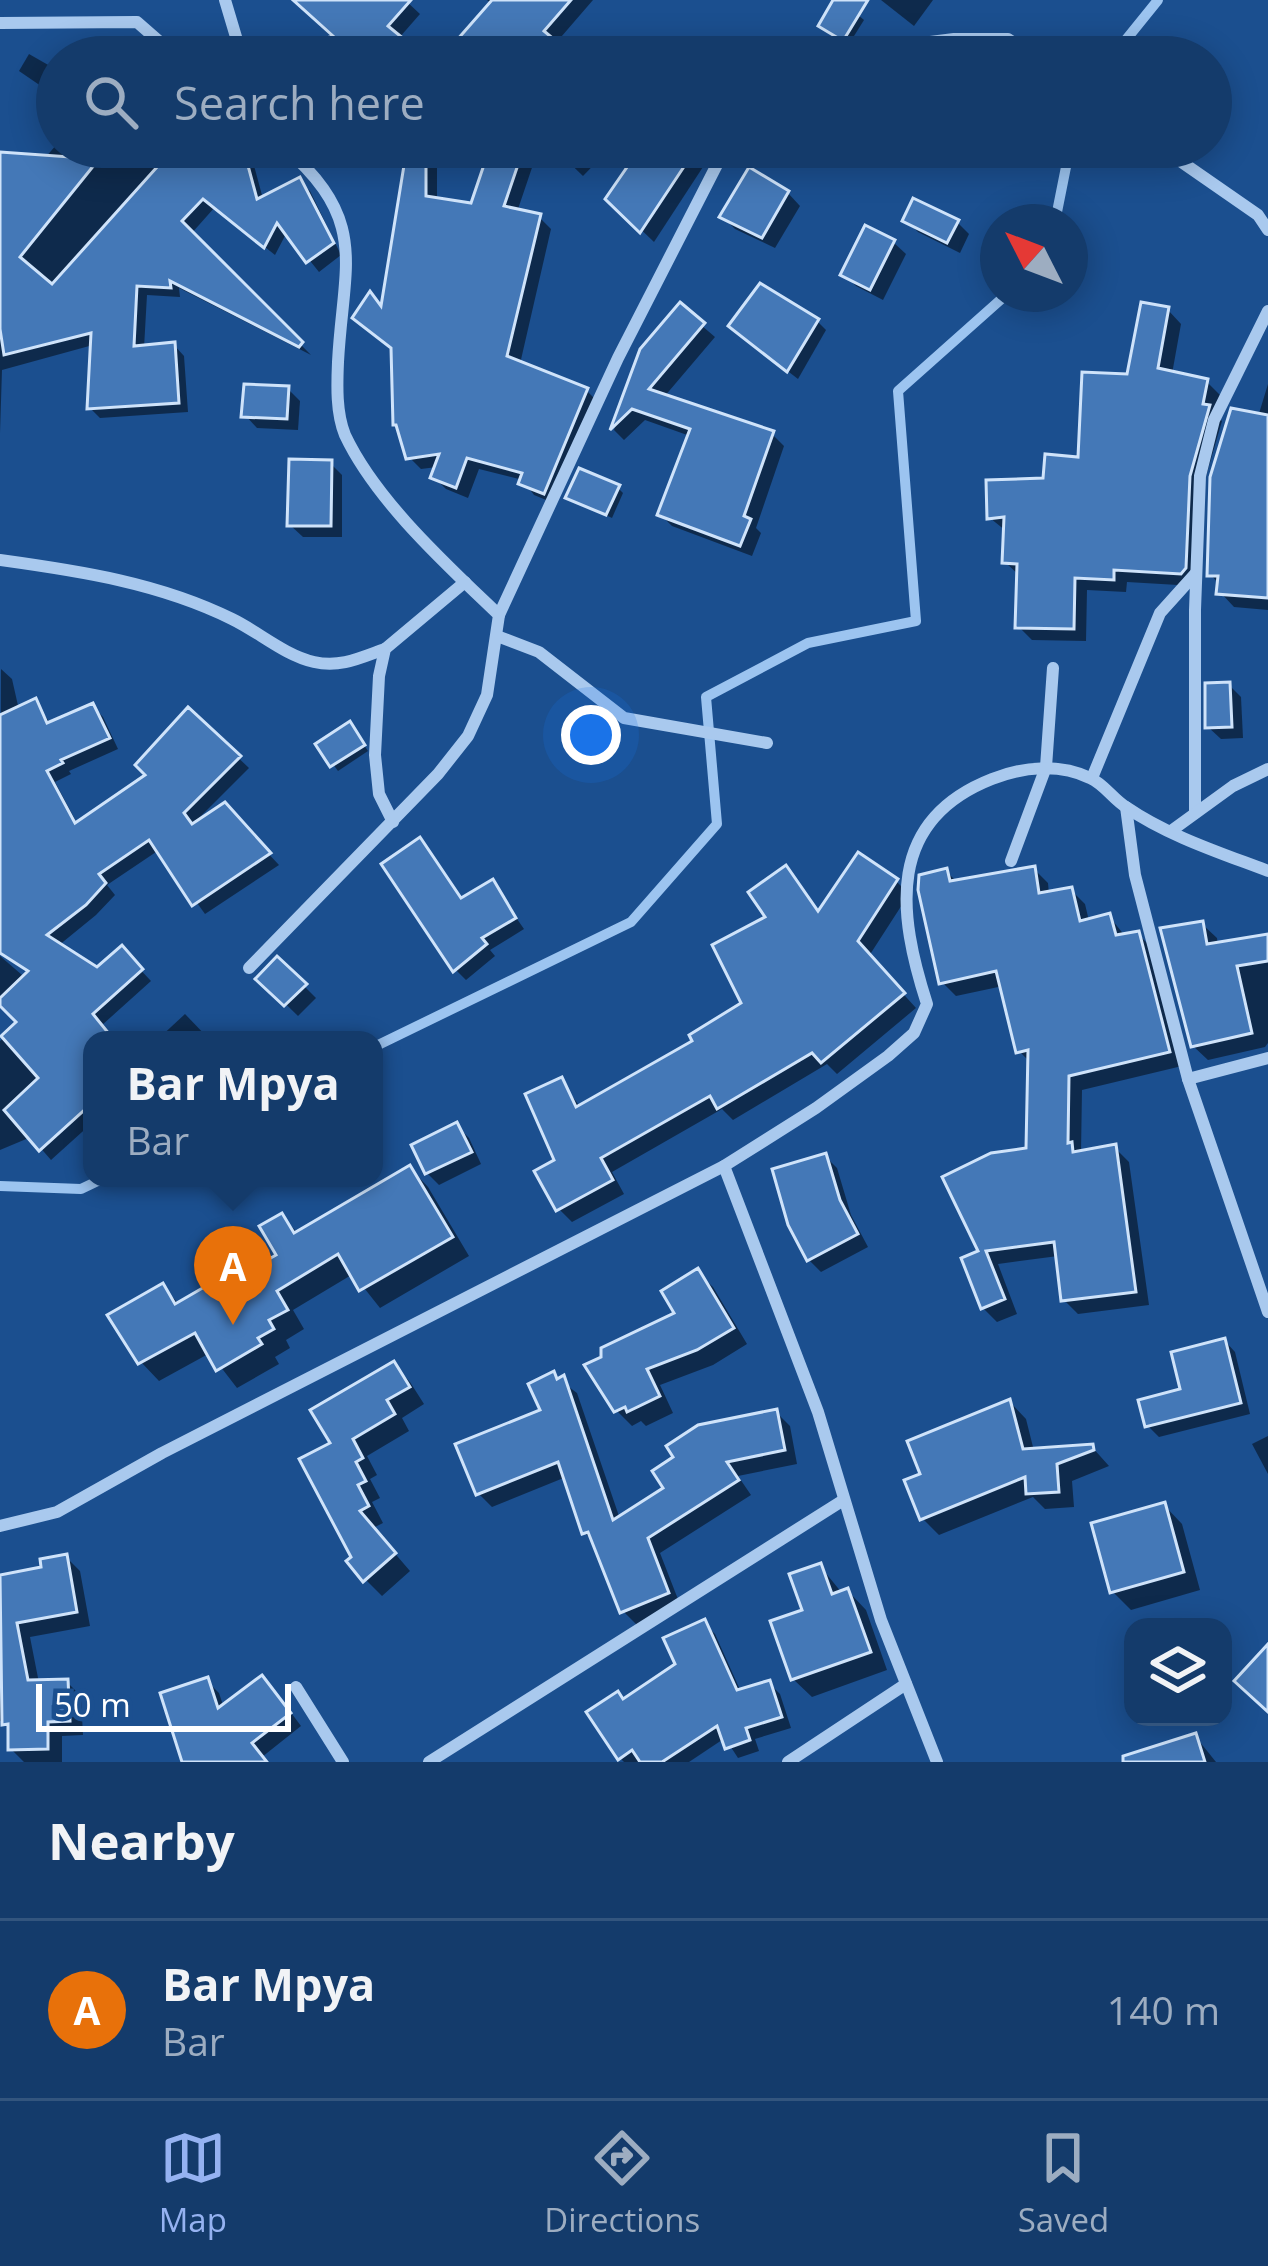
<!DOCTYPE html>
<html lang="en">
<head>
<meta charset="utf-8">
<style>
	:root { --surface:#143b6b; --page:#214673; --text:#f1f3f6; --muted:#9dadc1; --line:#33557e; --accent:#95b2f1 }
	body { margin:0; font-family:"Open Sans",sans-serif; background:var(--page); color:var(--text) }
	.controls { position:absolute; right:36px; bottom:36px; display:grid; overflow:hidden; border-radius:24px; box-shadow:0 6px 30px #0003 }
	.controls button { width:108px; height:108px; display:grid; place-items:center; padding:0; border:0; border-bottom:3px solid var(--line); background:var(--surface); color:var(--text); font:60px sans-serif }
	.compass { position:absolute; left:980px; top:204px; width:108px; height:108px; border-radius:50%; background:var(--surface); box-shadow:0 6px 30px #0003; rotate:312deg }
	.scale { position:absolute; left:36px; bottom:30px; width:255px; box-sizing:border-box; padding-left:12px; border:6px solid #fff; border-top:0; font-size:33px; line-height:42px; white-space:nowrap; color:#fff; -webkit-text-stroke:9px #1b4f8f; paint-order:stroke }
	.you { position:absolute; left:591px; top:735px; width:42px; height:42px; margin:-30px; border:9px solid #fff; border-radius:50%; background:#1a73e8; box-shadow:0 0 0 18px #1a73e833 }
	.badge { display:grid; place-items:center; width:78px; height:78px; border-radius:50%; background:var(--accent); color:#fff; font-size:39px; font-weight:700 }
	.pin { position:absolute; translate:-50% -99px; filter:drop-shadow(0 3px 6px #0008) }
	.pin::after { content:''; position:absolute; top:63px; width:42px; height:36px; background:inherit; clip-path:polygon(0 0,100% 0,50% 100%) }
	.popup { position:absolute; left:83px; top:1031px; width:300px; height:156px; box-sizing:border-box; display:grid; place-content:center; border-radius:24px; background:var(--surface); filter:drop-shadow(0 3px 9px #0005); font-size:39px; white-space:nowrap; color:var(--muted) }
	.popup b { font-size:45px; color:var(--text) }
	.popup::after { content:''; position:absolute; left:50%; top:100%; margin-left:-24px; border:24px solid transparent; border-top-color:var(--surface) }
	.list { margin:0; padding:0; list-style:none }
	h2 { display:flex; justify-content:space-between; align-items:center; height:156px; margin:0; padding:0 48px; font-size:51px }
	h2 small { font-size:39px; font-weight:400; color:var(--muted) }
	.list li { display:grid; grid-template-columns:78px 1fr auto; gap:36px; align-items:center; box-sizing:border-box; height:180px; padding:0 48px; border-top:3px solid var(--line) }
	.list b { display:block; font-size:45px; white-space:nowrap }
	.list p { margin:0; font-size:39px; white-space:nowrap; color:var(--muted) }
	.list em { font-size:39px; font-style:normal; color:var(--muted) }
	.icon { flex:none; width:66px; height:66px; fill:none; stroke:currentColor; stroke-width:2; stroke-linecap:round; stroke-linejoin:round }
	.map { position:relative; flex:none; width:1268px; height:1762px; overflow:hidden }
	.search { position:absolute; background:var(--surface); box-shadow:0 6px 30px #0003; left:36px; right:36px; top:36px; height:132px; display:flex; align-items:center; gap:30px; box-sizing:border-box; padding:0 42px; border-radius:66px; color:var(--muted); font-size:45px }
	.sheet { height:336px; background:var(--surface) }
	nav { display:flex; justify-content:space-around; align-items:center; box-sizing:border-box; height:168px; border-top:3px solid var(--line); background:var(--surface); font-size:33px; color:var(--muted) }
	nav a { display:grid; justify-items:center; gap:6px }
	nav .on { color:var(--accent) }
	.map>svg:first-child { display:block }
	.shadow { fill:#0007 }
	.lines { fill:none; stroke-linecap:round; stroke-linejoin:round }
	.stream { stroke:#9cc4f0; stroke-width:10 }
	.building { fill:#4478b7; stroke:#cfe3fa; stroke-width:3 }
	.minor { stroke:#a9c9ee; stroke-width:12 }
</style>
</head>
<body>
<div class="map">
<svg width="1268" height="1762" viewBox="0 0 1268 1762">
	<rect width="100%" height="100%" fill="#1b4f8f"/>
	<g class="shadow">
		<polygon points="296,0 405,0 420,14 399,38 421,57 277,57 338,37"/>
		<polygon points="487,0 593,0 555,44 570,57 446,57 492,4"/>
		<polygon points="881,0 933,0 914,26"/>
		<polygon points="858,15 864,20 849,44 827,30"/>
		<polygon points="118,36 121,36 145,57 100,57"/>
		<polygon points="29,54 57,70 57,97 19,71"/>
		<polygon points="57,144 57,147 249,147 263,199 299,181 310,191 341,255 319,272 287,232 275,255 215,207 191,234 311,355 179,288 180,297 147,295 144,348 174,345 184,356 188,412 100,418 90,408 93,345 2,370 0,433 0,155 45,158"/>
		<polygon points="410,147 437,147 437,200 473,206 494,147 539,147 517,212 539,217 551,229 520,364 587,391 599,403 556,504 534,495 523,480 479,469 468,498 446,489 434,477 437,467 421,469 409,457"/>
		<polygon points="553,147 611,147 583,176"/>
		<polygon points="649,147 716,147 654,242 609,199"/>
		<polygon points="843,147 868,147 860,159"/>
		<polygon points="889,147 907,147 901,156"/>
		<polygon points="788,193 800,206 775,248 735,229 723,217"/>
		<polygon points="906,220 957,222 969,234 960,253 918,232"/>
		<polygon points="893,242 906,254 883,300 856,286 844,274"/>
		<polygon points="680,307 715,337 664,397 772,434 784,446 756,528 761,533 752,556 672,526 660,514 690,436 645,420 624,440 614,430 642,351"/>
		<polygon points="1168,310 1181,324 1172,374 1207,382 1220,395 1216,415 1222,421 1202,490 1195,586 1127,582 1126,592 1087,590 1086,641 1032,640 1018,626 1020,576 1005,562 1006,531 990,518 1081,460"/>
		<polygon points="817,321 826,330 798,379 741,335"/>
		<polygon points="1268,384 1268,610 1234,607 1220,592 1220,585 1210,574"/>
		<polygon points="288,389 300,401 298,430 257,428 245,415"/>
		<polygon points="330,463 342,475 342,537 303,537 290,525"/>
		<polygon points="618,488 623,493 612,518 568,497"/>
		<polygon points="1,669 12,679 19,710 35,702 51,724 93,706 103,717 118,749 69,771 71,774 55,782 78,825 150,775 189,711 249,768 195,822 224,806 279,865 205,914 159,850 107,885 115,895 96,915 58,946 97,971 121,949 151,981 101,1026 113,1040 92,1040 92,1123 51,1160 31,1137 0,1150 0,1041 20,1023 0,1002 0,956 65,1012 0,907"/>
		<polygon points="1229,685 1241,697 1243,738 1221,739 1208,727"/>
		<polygon points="354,730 368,751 338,771 319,745"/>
		<polygon points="420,841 463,900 492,883 524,929 490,950 495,956 466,980 456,970"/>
		<polygon points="786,869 820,913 896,881 909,894 869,956 916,1008 837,1074 827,1064 733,1120 722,1109 612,1172 624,1194 572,1222 559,1209 561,1081 581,1108 696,1042 745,1004"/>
		<polygon points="1034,869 1048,883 1049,894 1071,890 1085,904 1089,921 1109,916 1125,936 1138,934 1152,948 1182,1066 1082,1090 1081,1153 1115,1148 1129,1162 1149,1305 1078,1314 1064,1300 1058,1256 998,1264 1017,1314 997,1322 983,1308 982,1253 1029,1151 1031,1063 1019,1051 1003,986 956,996 942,982 946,871 957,882"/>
		<polygon points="1202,924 1217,938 1218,946 1268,941 1268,1043 1265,1047 1208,1060 1193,1046"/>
		<polygon points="278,960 316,998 298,1016 260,979"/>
		<polygon points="185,1014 210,1040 157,1040"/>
		<polygon points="457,1126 469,1138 481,1164 439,1185 427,1173"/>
		<polygon points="825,1156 837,1168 851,1215 868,1247 821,1272 809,1260"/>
		<polygon points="410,1168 428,1187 469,1256 380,1308 353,1274 293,1310 304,1329 286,1340 290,1348 275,1357 279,1364 237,1388 210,1353 159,1381 141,1362 163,1287 180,1305 230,1285 280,1256 281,1216 299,1234"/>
		<polygon points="697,1272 713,1287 747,1344 713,1365 660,1385 673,1413 646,1426 641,1421 632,1426 616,1410 679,1315"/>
		<polygon points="1225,1341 1235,1352 1250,1414 1159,1437 1148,1426 1184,1391"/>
		<polygon points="394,1365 410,1382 424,1404 402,1418 409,1431 367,1456 377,1475 370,1479 380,1498 372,1502 383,1523 373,1528 410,1571 382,1596 365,1579 355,1557 334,1444"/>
		<polygon points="553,1375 577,1393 620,1519 776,1412 790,1426 797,1464 738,1476 751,1495 660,1553 681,1607 637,1625 623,1611 596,1544 584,1532 566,1477 492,1507 478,1493 544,1411"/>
		<polygon points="1010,1402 1026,1419 1034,1451 1092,1447 1109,1466 1072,1481 1074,1507 1045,1509 1033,1497 939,1535 922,1518 924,1475"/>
		<polygon points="1268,1436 1268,1474 1252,1444"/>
		<polygon points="1164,1505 1182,1524 1200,1590 1131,1610 1112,1591"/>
		<polygon points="66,1557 80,1571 90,1626 30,1637 39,1683 67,1682 81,1696 83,1735 62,1736 62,1762 24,1762 11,1749 11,1730 5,1720 0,1721 0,1578 44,1569"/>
		<polygon points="820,1566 842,1593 848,1591 866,1610 887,1670 812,1697 793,1679"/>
		<polygon points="704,1623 715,1634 741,1692 769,1683 780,1694 791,1728 755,1739 759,1751 738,1758 725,1738 689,1762 624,1762 620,1758 624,1701 679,1665"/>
		<polygon points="207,1681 219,1693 224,1708 274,1690 301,1726 262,1757 266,1762 185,1762"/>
		<polygon points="1195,1736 1216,1762 1125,1762"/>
	</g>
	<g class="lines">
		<g class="stream">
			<polyline points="1112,57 1158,0"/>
			<polyline points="1055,222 1070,147"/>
			<polyline points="374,1047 631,922 717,824 706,697 808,643 916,621 898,391 1007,294"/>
			<polyline points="0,1186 81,1189 104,1178"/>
		</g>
	</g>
	<g class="building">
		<polygon points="293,0 411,0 388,26 426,57 285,57 284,51 333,36"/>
		<polygon points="492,0 571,0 544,31 575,57 442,57"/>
		<polygon points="833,0 868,0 843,41 818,26"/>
		<polygon points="175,147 243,147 257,199 300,177 334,243 306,263 277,223 264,248 203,199 182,221 303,342 299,347 170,281 171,288 137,286 134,346 175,342 179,403 87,409 91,333 4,355 0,329 0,152 99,159 20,257 52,284"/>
		<polygon points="407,147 426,147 426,196 471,203 490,147 524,147 504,206 541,214 507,356 588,388 544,494 518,484 522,473 467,458 456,488 430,478 439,454 406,459 396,425 393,425 391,348 352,318 370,291 381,306"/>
		<polygon points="641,147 697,147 640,233 605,199"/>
		<polygon points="749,167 789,191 762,238 719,217"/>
		<polygon points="913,198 959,220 947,243 902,221"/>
		<polygon points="865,225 895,240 870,290 840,275"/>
		<polygon points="760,283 819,319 787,372 728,326"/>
		<polygon points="680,302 705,323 649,389 774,431 744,516 751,519 740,546 657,515 690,429 632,409 610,430 640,349"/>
		<polygon points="1141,302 1169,307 1158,368 1208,379 1203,404 1210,405 1190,476 1186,568 1181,574 1114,570 1114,580 1075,578 1074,629 1015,628 1017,564 1002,563 1004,517 987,519 986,480 1043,478 1045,454 1078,457 1082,372 1127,374"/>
		<polygon points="244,384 289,386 287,419 241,417"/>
		<polygon points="1231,408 1268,415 1268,598 1216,594 1218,576 1207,576 1210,477"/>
		<polygon points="289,459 332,460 331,526 287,526"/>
		<polygon points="579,468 620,485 606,515 565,498"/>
		<polygon points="1230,682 1232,727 1205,728 1205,683"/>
		<polygon points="36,698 47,723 93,703 110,738 61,760 63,763 47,771 75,823 145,775 135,765 188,707 241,756 184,813 192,824 225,802 271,853 192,906 149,840 99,874 106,883 86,905 47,935 97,967 122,945 143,969 93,1014 114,1040 92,1040 92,1103 39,1151 4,1110 38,1078 1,1036 16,1022 0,1006 0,998 28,971 0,953 0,715"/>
		<polygon points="350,721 365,745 330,767 315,744"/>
		<polygon points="420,837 461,898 493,879 516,918 482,938 487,944 453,972 381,864"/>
		<polygon points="858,852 898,879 858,941 905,993 821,1063 812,1053 717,1109 710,1096 601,1158 613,1180 556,1211 534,1171 554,1160 525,1094 562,1077 576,1107 692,1041 689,1035 741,1003 712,945 765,917 748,892 786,865 818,911"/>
		<polygon points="1035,866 1039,893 1072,887 1080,921 1110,913 1116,935 1139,931 1170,1052 1069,1076 1068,1143 1072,1142 1073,1152 1116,1144 1136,1292 1061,1301 1054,1242 986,1251 1005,1299 981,1309 961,1258 978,1251 942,1177 991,1153 1026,1148 1028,1050 1016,1053 996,971 939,984 918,890 919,875 947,868 950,881"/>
		<polygon points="1203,921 1207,944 1268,934 1268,961 1237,966 1252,1033 1191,1047 1160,928"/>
		<polygon points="277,956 307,984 284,1006 255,979"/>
		<polygon points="457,1122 472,1152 425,1174 411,1145"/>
		<polygon points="826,1153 840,1200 858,1234 807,1261 788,1225 772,1169"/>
		<polygon points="410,1165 453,1237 359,1291 338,1254 277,1291 288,1310 269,1320 274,1329 258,1338 262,1344 216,1371 195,1333 138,1364 107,1315 163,1283 175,1304 225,1275 229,1282 276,1255 259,1226 282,1213 294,1233"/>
		<polygon points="698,1268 734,1328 697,1350 647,1369 660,1396 627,1412 625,1407 614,1412 584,1365 601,1357 601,1348 674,1313 661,1291"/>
		<polygon points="1225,1338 1241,1403 1145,1427 1138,1400 1180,1389 1171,1352"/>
		<polygon points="394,1361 410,1387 387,1400 395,1414 353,1439 363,1458 356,1462 366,1481 358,1485 369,1506 360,1511 396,1553 363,1582 346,1561 351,1557 299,1459 330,1443 310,1410"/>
		<polygon points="554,1371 557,1379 564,1375 613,1520 663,1488 652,1471 673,1457 666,1446 698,1425 777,1409 785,1450 727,1462 739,1480 648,1538 669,1593 620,1613 588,1532 582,1534 558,1462 476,1495 455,1444 540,1410 528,1384"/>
		<polygon points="1010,1399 1023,1449 1093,1444 1094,1450 1057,1464 1059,1492 1026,1494 1025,1477 920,1520 904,1480 920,1474 907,1441"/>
		<polygon points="1165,1502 1184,1572 1110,1593 1091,1523"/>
		<polygon points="67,1554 77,1612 17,1623 28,1680 68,1679 70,1721 48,1722 48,1749 8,1750 8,1724 2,1725 0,1575 41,1567 40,1559"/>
		<polygon points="821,1563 832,1594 848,1588 871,1652 791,1680 770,1621 802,1610 789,1574"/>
		<polygon points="705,1619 737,1690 770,1680 782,1717 746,1728 750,1740 725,1749 717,1726 662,1762 640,1762 632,1750 618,1760 586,1712 618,1691 623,1699 675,1664 663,1638"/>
		<polygon points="1268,1644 1268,1712 1234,1681"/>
		<polygon points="262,1675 291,1713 252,1743 267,1762 182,1762 160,1693 208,1677 218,1708"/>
		<polygon points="1196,1733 1205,1762 1123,1762 1123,1756"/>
	</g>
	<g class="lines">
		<g class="minor">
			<polyline points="225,0 242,57"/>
			<polyline points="0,23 137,22 177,57"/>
			<polyline points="747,57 792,49 851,52 954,39 1008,39 1035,57"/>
			<polyline points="1160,147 1258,215 1268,230"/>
			<path d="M0,560c80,11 159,23 232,59 27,13 52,36 82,43 26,6 46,-4 71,-13"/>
			<polyline points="499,615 618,358 726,147"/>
			<polyline points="497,636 539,652 624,718 767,743"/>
			<polyline points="1092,778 1160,613 1196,573"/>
			<polyline points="1126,807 1135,875 1188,1079 1268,1312"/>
			<polyline points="1195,813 1195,610 1200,476 1214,420 1268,311"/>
			<polyline points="393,822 379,794 375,755 379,676 385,649 465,582"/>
			<polyline points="1171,831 1233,786 1268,769"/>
			<polyline points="1011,861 1046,767 1053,668"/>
			<path d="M249,968l189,-194 30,-38 19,-41 12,-80c-52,-50 -123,-114 -154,-180 -9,-22 -8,-50 -7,-73 5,-97 32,-141 -54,-215"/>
			<polyline points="1188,1079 1268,1058"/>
			<polyline points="724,1166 818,1412 881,1620 937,1762"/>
			<path d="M0,1526l57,-14 105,-59 562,-287 92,-58 72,-52 26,-23 13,-29c-29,-90 -42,-183 65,-225 31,-12 67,-16 98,-1 14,6 23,21 36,29 42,29 95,46 142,64"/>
			<polyline points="296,1687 343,1762"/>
			<polyline points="429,1762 842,1501"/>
			<polyline points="788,1762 906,1684"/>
		</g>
	</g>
</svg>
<div class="controls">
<button><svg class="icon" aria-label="layers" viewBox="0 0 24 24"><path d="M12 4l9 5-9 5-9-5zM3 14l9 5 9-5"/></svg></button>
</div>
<svg class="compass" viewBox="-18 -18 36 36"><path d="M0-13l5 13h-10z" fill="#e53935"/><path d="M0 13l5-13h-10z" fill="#9dadc1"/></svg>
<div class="scale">50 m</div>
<div class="you"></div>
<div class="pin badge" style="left:233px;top:1325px;background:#e8710a">A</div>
<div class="popup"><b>Bar Mpya</b>Bar</div>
<div class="search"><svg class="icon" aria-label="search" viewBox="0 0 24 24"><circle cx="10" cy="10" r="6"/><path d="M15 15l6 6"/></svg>Search here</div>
</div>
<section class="sheet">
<h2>Nearby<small></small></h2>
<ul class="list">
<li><span class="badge" style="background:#e8710a">A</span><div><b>Bar Mpya</b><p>Bar</p></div><em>140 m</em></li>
</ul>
</section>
<nav>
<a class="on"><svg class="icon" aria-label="map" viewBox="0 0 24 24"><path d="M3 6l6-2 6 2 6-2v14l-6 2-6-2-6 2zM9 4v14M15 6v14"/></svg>Map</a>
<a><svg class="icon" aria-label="directions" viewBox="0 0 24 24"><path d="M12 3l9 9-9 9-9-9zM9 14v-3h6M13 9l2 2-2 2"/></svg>Directions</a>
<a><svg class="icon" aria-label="saved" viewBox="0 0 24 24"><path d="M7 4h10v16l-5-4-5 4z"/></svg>Saved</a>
</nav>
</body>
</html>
